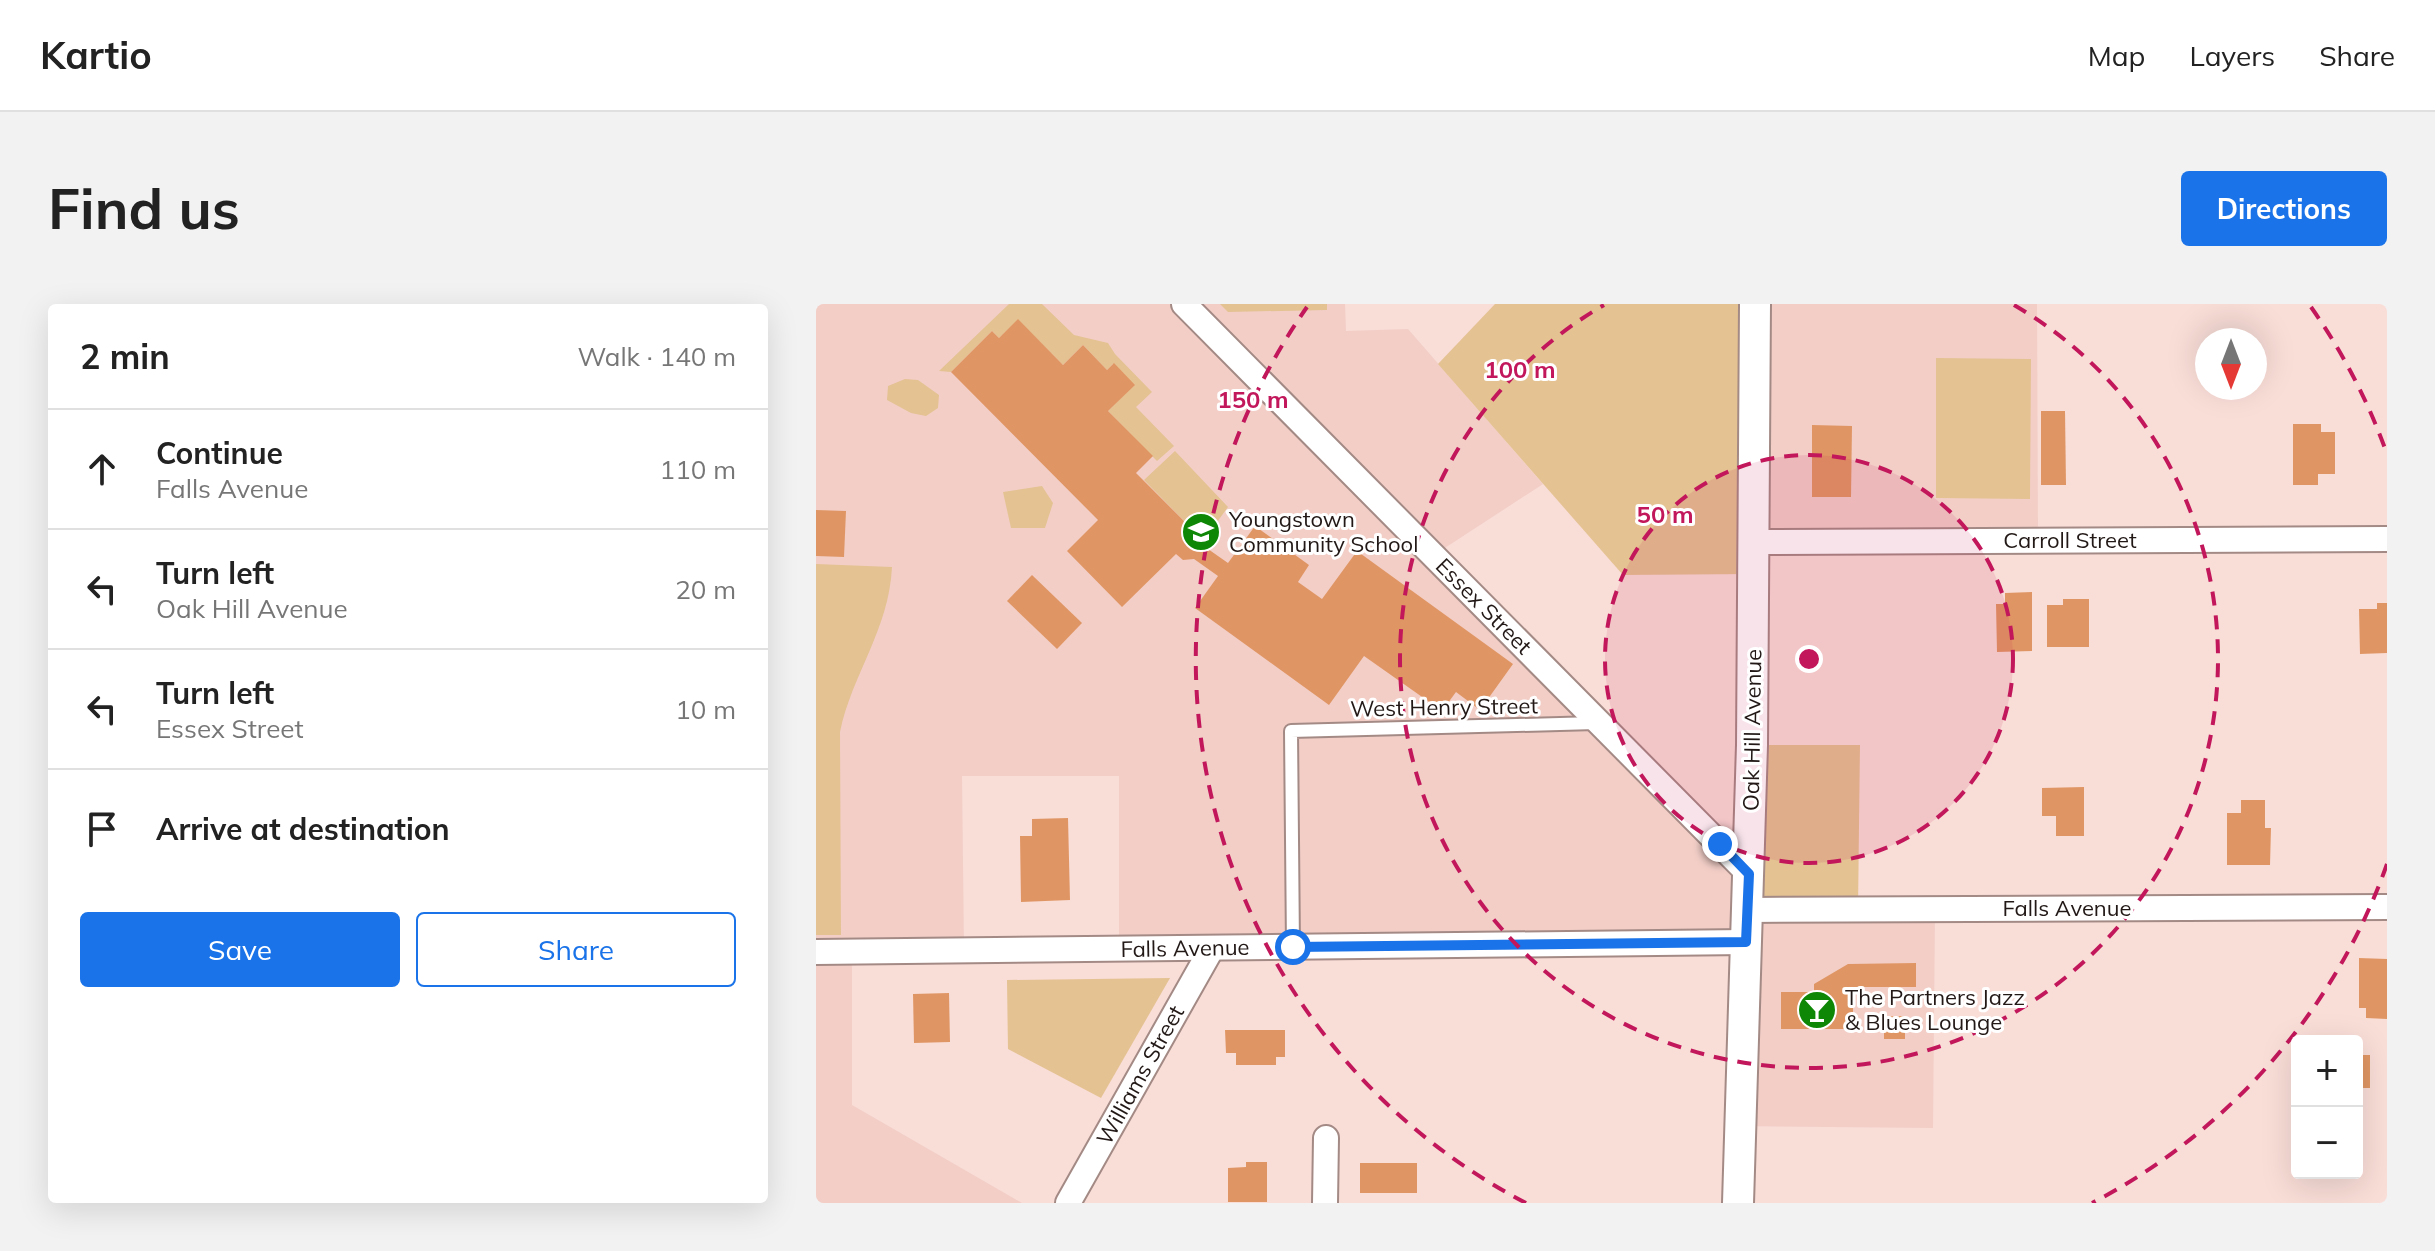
<!DOCTYPE html>
<html lang="en">
<head>
<meta charset="utf-8">
<style>
	:root { --surface:#fff; --page:#f2f2f2; --text:#222; --muted:#767676; --line:#e0e0e0; --accent:#1a73e8 }
	body { margin:0; font-family:Mulish,sans-serif; background:var(--page); color:var(--text) }
	.controls { position:absolute; right:24px; bottom:24px; display:grid; overflow:hidden; border-radius:8px; box-shadow:0 8px 32px #0002 }
	.controls button { width:72px; height:72px; display:grid; place-items:center; padding:0; border:0; border-bottom:2px solid var(--line); background:var(--surface); color:var(--text); font:40px sans-serif }
	.compass { position:absolute; left:1379px; top:24px; width:72px; height:72px; border-radius:50%; background:var(--surface); box-shadow:0 8px 32px #0002; rotate:180deg }
	.stop { position:absolute; width:24px; height:24px; margin:-18px; border:6px solid #1a73e8; border-radius:50%; background:#fff }
	.stop.end { background:#1a73e8; border-color:#fff; box-shadow:0 2px 8px #0008 }
	.list { margin:0; padding:0; list-style:none }
	h2 { display:flex; justify-content:space-between; align-items:center; height:104px; margin:0; padding:0 32px; font-size:34px }
	h2 small { font-size:26px; font-weight:400; color:var(--muted) }
	.list li { display:grid; grid-template-columns:52px 1fr auto; gap:24px; align-items:center; box-sizing:border-box; height:120px; padding:0 32px; border-top:2px solid var(--line) }
	.list b { display:block; font-size:30px; white-space:nowrap }
	.list p { margin:0; font-size:26px; white-space:nowrap; color:var(--muted) }
	.list em { font-size:26px; font-style:normal; color:var(--muted) }
	.actions { display:flex; gap:16px; padding:24px 32px }
	.actions a { flex:1; padding:18px 0; border:2px solid var(--accent); border-radius:8px; text-align:center; font-size:28px; color:var(--accent) }
	.actions .main { background:var(--accent); color:#fff }
	.icon { flex:none; width:44px; height:44px; fill:none; stroke:currentColor; stroke-width:2; stroke-linecap:round; stroke-linejoin:round }
	.map { position:relative; flex:none; width:1571px; height:899px; overflow:hidden; border-radius:8px }
	header { display:flex; align-items:center; gap:48px; box-sizing:border-box; height:112px; padding:0 40px; background:var(--surface); border-bottom:2px solid var(--line) }
	header strong { font-size:38px }
	nav { display:flex; gap:44px; margin-inline-start:auto; font-size:28px }
	.intro { display:flex; align-items:center; justify-content:space-between; box-sizing:border-box; height:192px; padding:0 48px }
	h1 { margin:0; font-size:56px }
	.button { padding:20px 36px; border-radius:8px; background:var(--accent); color:#fff; font-size:28px; font-weight:700 }
	main { display:flex; gap:48px; padding:0 48px }
	aside { flex:1; background:var(--surface); border-radius:8px; box-shadow:0 8px 32px #0002 }
	.map>svg:first-child { display:block }
	.built { fill:#f2cec7 }
	.green { fill:#e4c292 }
	.building { fill:#e09664 }
	.lines { fill:none; stroke-linecap:round; stroke-linejoin:round }
	.service-casing { stroke:#a48a85; stroke-width:16 }
	.minor-casing { stroke:#a48a85; stroke-width:28 }
	.tertiary-casing { stroke:#a48a85; stroke-width:34 }
	.service { stroke:#fff; stroke-width:12 }
	.minor { stroke:#fff; stroke-width:24 }
	.tertiary { stroke:#fff; stroke-width:30 }
	.route { stroke:#1a73e8; stroke-width:10 }
	.ring { fill:none; stroke:#c2185b; stroke-width:4; stroke-dasharray:14 10 }
	.labels { text-anchor:middle; stroke-width:6; stroke-linejoin:round; paint-order:stroke }
	.poi-label { font-size:22px; fill:#221917; stroke:#fff; text-anchor:start }
	.street-label { font-size:22px; fill:#221917; stroke:#fff }
	.centre { fill:#c2185b; stroke:#fff; stroke-width:4 }
	.ring-label { font-size:24px; text-anchor:middle; font-weight:bold; fill:#c2185b; stroke:#fff; stroke-width:6; stroke-linejoin:round; paint-order:stroke }
</style>
</head>
<body>
<header>
<strong>Kartio</strong>
<nav><a>Map</a><a>Layers</a><a>Share</a></nav>
</header>
<div class="intro"><h1>Find us</h1><a class="button">Directions</a></div>
<main>
<aside>
<h2>2 min<small>Walk · 140 m</small></h2>
<ul class="list">
<li><svg class="icon" aria-label="ahead" viewBox="0 0 24 24"><path d="M12 20V5M6 11l6-6 6 6"/></svg><div><b>Continue</b><p>Falls Avenue</p></div><em>110 m</em></li>
<li><svg class="icon" aria-label="left" viewBox="0 0 24 24"><path d="M17 20v-9H6M10 6l-5 5 5 5"/></svg><div><b>Turn left</b><p>Oak Hill Avenue</p></div><em>20 m</em></li>
<li><svg class="icon" aria-label="left" viewBox="0 0 24 24"><path d="M17 20v-9H6M10 6l-5 5 5 5"/></svg><div><b>Turn left</b><p>Essex Street</p></div><em>10 m</em></li>
<li><svg class="icon" aria-label="arrive" viewBox="0 0 24 24"><path d="M6 21V4h12l-3 4 3 4H6"/></svg><div><b>Arrive at destination</b></div></li>
</ul>
<div class="actions"><a class="main">Save</a><a>Share</a></div>
</aside>
<div class="map">
<svg width="1571" height="899" viewBox="0 0 1571 899">
	<rect width="100%" height="100%" fill="#f9ddd7"/>
	<g class="built">
		<polygon points="0,0 529,0 530,27 592,25 727,180 618,251 933,570 932,606 1119,605 1117,824 924,822 930,638 303,645 303,472 146,472 148,647 36,648 36,801 206,899 0,899"/>
		<polygon points="939,0 1221,0 1222,236 938,238"/>
	</g>
	<g class="green">
		<polygon points="193,0 226,0 258,31 292,39 299,50 336,88 320,103 358,142 341,157 292,107 318,81 297,60 291,66 267,41 247,61 202,16 183,34 176,27 135,68 123,67"/>
		<polygon points="404,0 511,0 511,6 412,8"/>
		<polygon points="679,0 939,0 937,270 807,271 622,60"/>
		<polygon points="1120,54 1215,55 1214,195 1120,194"/>
		<polygon points="89,75 102,76 123,91 122,104 110,112 95,109 71,96 72,82"/>
		<polygon points="359,147 412,203 385,240 382,238 373,241 370,238 379,228 328,176"/>
		<polygon points="226,182 237,199 229,224 195,224 187,188"/>
		<path d="M0,260l76,3c-3,63 -40,107 -52,165l1,203h-25z"/>
		<polygon points="936,441 1044,441 1042,605 931,606"/>
		<polygon points="354,674 285,794 192,745 191,676"/>
	</g>
	<g class="building">
		<polygon points="202,15 247,61 267,41 291,66 298,59 319,81 292,107 337,152 320,169 379,228 370,238 373,241 382,238 412,259 439,222 493,261 482,278 506,295 541,247 697,360 664,406 640,388 626,407 548,352 513,401 379,304 402,272 378,255 367,256 360,250 306,303 251,247 282,216 135,68 176,27 183,34"/>
		<polygon points="1225,107 1249,107 1250,181 1225,181"/>
		<polygon points="1477,120 1505,120 1505,128 1519,128 1519,170 1502,170 1502,181 1477,181"/>
		<polygon points="996,121 1036,122 1035,193 996,193"/>
		<polygon points="0,206 30,207 28,253 0,252"/>
		<polygon points="216,271 266,319 241,345 191,297"/>
		<polygon points="1216,288 1216,347 1181,348 1180,300 1189,300 1189,289"/>
		<polygon points="1247,295 1273,295 1273,343 1231,343 1231,301 1247,301"/>
		<polygon points="1561,299 1571,299 1571,349 1544,350 1543,305 1561,305"/>
		<polygon points="1268,483 1268,532 1240,532 1240,512 1226,512 1226,484"/>
		<polygon points="1425,496 1449,496 1449,524 1455,524 1454,561 1411,561 1411,509 1425,509"/>
		<polygon points="252,514 254,596 205,598 204,532 216,532 216,515"/>
		<polygon points="1543,654 1571,655 1571,715 1550,714 1550,704 1543,704"/>
		<polygon points="1100,659 1100,683 1037,683 1037,725 965,725 965,688 998,688 998,680 1032,660"/>
		<polygon points="133,689 134,738 98,739 97,690"/>
		<rect x="1068" y="712" width="21" height="23"/>
		<polygon points="409,726 469,726 469,753 460,753 460,761 420,761 420,749 410,749"/>
		<rect x="1541" y="751" width="13" height="33"/>
		<polygon points="430,858 451,858 451,898 412,898 412,864 430,863"/>
		<rect x="544" y="859" width="57" height="30"/>
	</g>
	<g class="lines">
		<g class="service-casing">
			<polyline id="service" points="477,643 475,427 780,419"/>
		</g>
		<g class="minor-casing">
			<g id="minor">
				<polyline points="368,0 933,570"/>
				<polyline points="938,238 1571,235"/>
				<polyline points="931,606 1571,603"/>
				<polyline points="0,648 930,638"/>
				<polyline points="252,899 396,644"/>
				<polyline points="509,899 510,834"/>
			</g>
		</g>
		<g class="tertiary-casing">
			<polyline id="tertiary" points="922,899 936,441 939,0"/>
		</g>
		<use href="#service" class="service"/>
		<use href="#minor" class="minor"/>
		<use href="#tertiary" class="tertiary"/>
	</g>
	<g class="lines">
		<polyline class="route" points="477,643 930,638 933,570 904,540"/>
	</g>
	<circle cx="993" cy="355" r="204" fill="#c2185b" fill-opacity=".12"/>
	<g class="ring">
		<circle cx="993" cy="355" r="204"/>
		<path d="M1198 1A409 409 0 1 1 788 1"/>
		<path d="M1571 560A613 613 0 0 1 1276 899M710 899A613 613 0 0 1 491 3M1495 3A613 613 0 0 1 1571 150"/>
	</g>
	<defs>
		<g id="school-disc" transform="scale(2)"><circle r="9.5" fill="#0e8706" stroke="#fff"/><path d="M0-5L7-2L0 1L-7-2ZM-4 1L0 2.5L4 1V4Q0 6-4 4Z" fill="#fff"/></g>
		<g id="bar-disc" transform="scale(2)"><circle r="9.5" fill="#0e8706" stroke="#fff"/><path d="M-6-5H6L.8 .8V4.5H3.5V6h-7V4.5H-.8V.8Z" fill="#fff"/></g>
	</defs>
	<g fill-rule="evenodd">
		<use href="#school-disc" x="385" y="228"/>
		<use href="#bar-disc" x="1001" y="706"/>
	</g>
	<g class="labels">
		<g class="poi-label">
			<text x="413" y="223">Youngstown<tspan x="413" dy="25">Community School</tspan></text>
			<text x="1029" y="701">The Partners Jazz<tspan x="1029" dy="25">&amp; Blues Lounge</tspan></text>
		</g>
		<g class="street-label">
			<text x="1254" y="244">Carroll Street</text>
			<text transform="translate(668 302) rotate(45)" y="8">Essex Street</text>
			<text transform="translate(628 403) rotate(-1)" y="8">West Henry Street</text>
			<text transform="translate(936 426) rotate(-89)" y="8">Oak Hill Avenue</text>
			<text x="1251" y="612">Falls Avenue</text>
			<text transform="translate(369 644) rotate(-1)" y="8">Falls Avenue</text>
			<text transform="translate(324 771) rotate(-61)" y="8">Williams Street</text>
		</g>
	</g>
	<circle cx="993" cy="355" r="12" class="centre"/>
	<g class="ring-label">
		<text x="704" y="74">100 m</text>
		<text x="437" y="104">150 m</text>
		<text x="849" y="219">50 m</text>
	</g>
</svg>
<div class="controls">
<button>+</button>
<button>−</button>
</div>
<svg class="compass" viewBox="-18 -18 36 36"><path d="M0-13l5 13h-10z" fill="#e53935"/><path d="M0 13l5-13h-10z" fill="#767676"/></svg>
<div class="stop" style="left:477px;top:643px"></div>
<div class="stop end" style="left:904px;top:540px"></div>
</div>
</main>
</body>
</html>
